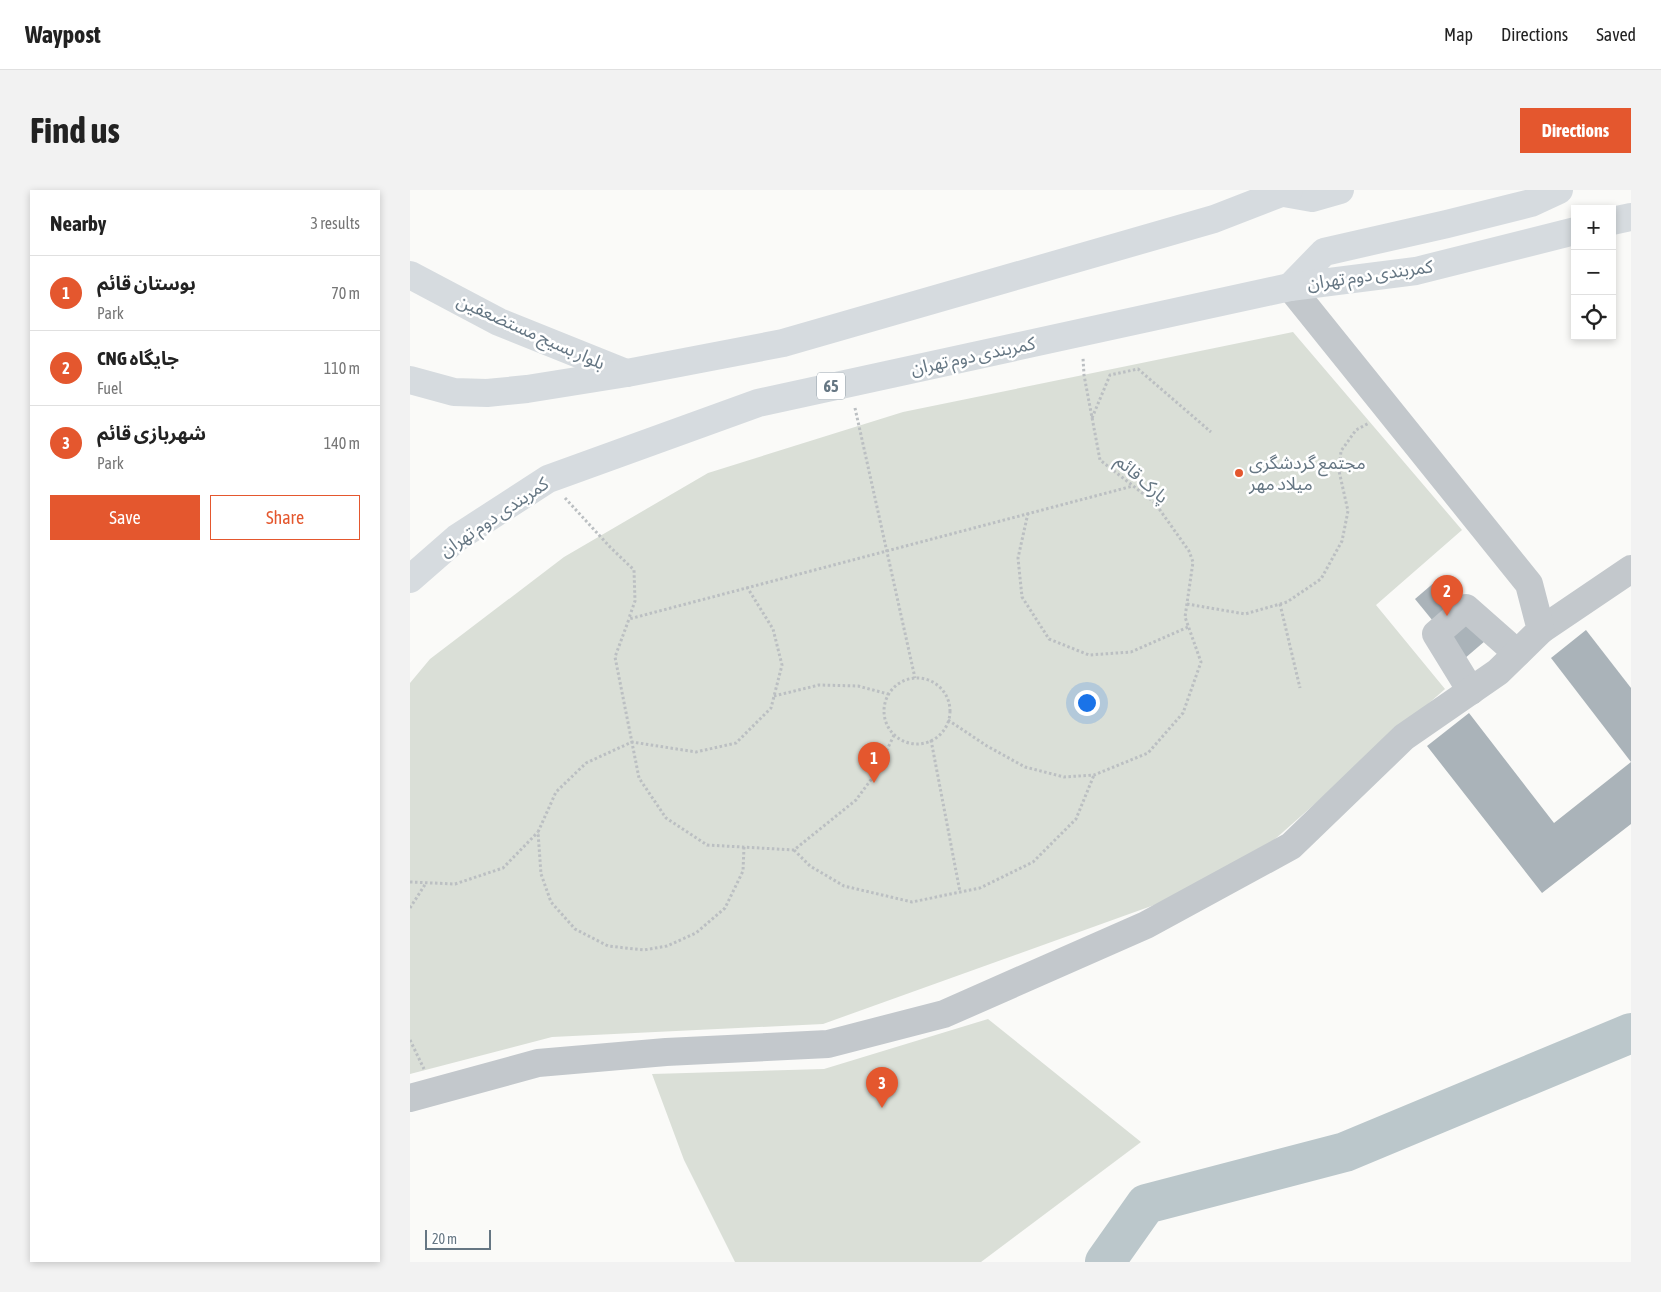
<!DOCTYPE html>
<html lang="en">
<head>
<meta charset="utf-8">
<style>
	:root { --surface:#fff; --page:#f2f2f2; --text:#222; --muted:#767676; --line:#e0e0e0; --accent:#e4572e }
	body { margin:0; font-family:"Asap Condensed","Noto Sans Arabic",sans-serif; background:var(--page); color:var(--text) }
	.controls { position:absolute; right:15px; top:15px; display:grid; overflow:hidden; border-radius:0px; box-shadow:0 2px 8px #0003 }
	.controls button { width:45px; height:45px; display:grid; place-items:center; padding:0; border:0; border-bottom:1px solid var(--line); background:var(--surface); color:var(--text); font:25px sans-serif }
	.scale { position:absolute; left:15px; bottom:12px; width:66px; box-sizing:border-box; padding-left:5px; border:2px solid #657683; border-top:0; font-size:14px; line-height:18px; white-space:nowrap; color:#657683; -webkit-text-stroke:4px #fff; paint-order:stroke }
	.you { position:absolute; left:676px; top:512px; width:18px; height:18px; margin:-12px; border:4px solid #fff; border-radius:50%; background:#1a73e8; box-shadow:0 0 0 8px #1a73e833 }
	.badge { display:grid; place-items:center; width:32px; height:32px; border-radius:50%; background:var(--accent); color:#fff; font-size:16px; font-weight:700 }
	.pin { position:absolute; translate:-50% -41px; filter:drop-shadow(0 1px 2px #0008) }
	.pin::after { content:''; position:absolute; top:26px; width:18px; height:15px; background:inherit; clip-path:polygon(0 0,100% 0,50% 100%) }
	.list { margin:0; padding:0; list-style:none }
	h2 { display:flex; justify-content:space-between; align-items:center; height:65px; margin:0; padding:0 20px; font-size:21px }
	h2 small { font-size:16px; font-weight:400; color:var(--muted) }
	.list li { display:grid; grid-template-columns:32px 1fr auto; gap:15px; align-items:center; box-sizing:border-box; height:75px; padding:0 20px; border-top:1px solid var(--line) }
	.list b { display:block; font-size:19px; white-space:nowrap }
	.list p { margin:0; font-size:16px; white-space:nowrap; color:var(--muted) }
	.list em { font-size:16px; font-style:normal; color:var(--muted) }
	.actions { display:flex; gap:10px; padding:15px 20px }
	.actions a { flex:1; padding:11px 0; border:1px solid var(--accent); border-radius:0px; text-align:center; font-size:18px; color:var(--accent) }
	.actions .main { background:var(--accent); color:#fff }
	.icon { flex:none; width:28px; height:28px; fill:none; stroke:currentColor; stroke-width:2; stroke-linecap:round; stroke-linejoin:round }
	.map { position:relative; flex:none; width:1221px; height:1072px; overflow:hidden; border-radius:0px }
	header { display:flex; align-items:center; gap:30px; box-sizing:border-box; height:70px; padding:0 25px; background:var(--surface); border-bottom:1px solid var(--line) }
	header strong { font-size:24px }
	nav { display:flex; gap:28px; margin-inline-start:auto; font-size:18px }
	.intro { display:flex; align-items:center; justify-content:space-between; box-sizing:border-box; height:120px; padding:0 30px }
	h1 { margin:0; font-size:35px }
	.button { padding:12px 22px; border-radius:0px; background:var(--accent); color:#fff; font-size:18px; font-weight:700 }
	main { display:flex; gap:30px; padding:0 30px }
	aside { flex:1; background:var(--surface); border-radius:0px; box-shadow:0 2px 8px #0003 }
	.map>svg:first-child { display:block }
	.green { fill:#dadfd7 }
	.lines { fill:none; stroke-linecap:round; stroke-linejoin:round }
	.river { stroke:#bbc7cb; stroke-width:40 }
	.building { fill:#aab3b9 }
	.path { stroke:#bbbfc2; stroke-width:3; stroke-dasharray:2.5 2.5; stroke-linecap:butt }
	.minor { stroke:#c3c8cc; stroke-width:28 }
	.highway { stroke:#d6dbdf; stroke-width:28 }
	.poi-dot { fill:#e4572e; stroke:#fff; stroke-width:2 }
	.labels { text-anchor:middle; stroke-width:5; stroke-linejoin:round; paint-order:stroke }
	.shield { fill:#fff; stroke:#939fa8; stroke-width:1 }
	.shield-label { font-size:16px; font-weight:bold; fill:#657683 }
	.street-label { font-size:18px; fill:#657683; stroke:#fff }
	.poi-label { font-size:18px; fill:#657683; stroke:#fff; text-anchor:start }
</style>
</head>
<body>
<header>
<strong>Waypost</strong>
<nav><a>Map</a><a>Directions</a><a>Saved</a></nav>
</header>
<div class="intro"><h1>Find us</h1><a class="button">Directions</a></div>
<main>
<aside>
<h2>Nearby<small>3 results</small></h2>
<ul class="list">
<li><span class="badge">1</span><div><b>بوستان قائم</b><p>Park</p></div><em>70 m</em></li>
<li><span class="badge">2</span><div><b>CNG جایگاه</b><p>Fuel</p></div><em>110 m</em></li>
<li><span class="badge">3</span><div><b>شهربازی قائم</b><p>Park</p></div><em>140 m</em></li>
</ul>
<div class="actions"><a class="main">Save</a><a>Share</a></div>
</aside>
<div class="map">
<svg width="1221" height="1072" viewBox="0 0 1221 1072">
	<rect width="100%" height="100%" fill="#fafaf8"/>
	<g class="green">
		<polygon points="883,142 1052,340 966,415 1035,499 822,687 413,834 142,847 0,884 0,493 20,469 154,367 298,283 493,222"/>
		<polygon points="578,829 731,952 571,1072 325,1072 274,970 242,884 414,879"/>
	</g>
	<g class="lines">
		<polyline class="river" points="695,1072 736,1014 935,962 1221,843"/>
	</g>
	<g class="building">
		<polygon points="1026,391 1075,451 1054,469 1005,409"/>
		<polygon points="1176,440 1221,498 1221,572 1141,468"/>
		<polygon points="1059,523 1144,633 1221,572 1221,634 1132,703 1017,556"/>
	</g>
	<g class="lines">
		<g class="path">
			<polyline points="445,218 505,488"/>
			<polyline points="682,228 700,185 728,179 801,242"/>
			<polyline points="155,308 200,357 224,380 225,411 219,428"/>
			<polyline points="618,323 608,368 612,407 639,449 679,465 721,462 778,437"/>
			<polyline points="777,414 835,424 877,412 911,389 932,351 938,321 929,281 931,261 946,240 959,233"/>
			<polyline points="870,414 890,498"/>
			<circle cx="507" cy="521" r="33"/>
			<polyline points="364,506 409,495 448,496 478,504"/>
			<polyline points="538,530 577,556 615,577 654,587 684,585 738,563 773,523 791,472 775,427 783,372 779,361 745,313 690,270 674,185 673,168"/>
			<polyline points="484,545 466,583 446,610 384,660 297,655 256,628 229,588 205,467 219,429 723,296"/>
			<polyline points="521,550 550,702"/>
			<polyline points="334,657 333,681 315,718 286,743 257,756 234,760 198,756 165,739 141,712 131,684 128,642 146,602 176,573 222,552 286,562 326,553 361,518 372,475 363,439 337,397"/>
			<polyline points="384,660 400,676 434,696 502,712 570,698 623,672 666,629 684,585"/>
			<polyline points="0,692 45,694 93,678 128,642"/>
			<polyline points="0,718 16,693"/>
			<polyline points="0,850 14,879"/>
		</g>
		<g class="minor">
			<polyline points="1131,440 1221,379"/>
			<polyline points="1061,501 1026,444 1056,418 1107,463"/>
			<polyline points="0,908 128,873 256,862 418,854 534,824 736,735 881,656 994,547 1088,482 1131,440 1119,394 880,97"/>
		</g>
		<g class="highway">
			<polyline points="874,3 902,8 930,0"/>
			<polyline points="1202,31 1221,27"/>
			<polyline points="0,85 89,132 216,183"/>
			<polyline points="880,97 914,62 1037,34 1121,13 1149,0"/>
			<polyline points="0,190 44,202 77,203 117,199 217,183 373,153 804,29 879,0"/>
			<polyline points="0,389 47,348 138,289 348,213 880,97 1006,81 1165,41"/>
		</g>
	</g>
	<circle class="poi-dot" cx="829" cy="283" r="5"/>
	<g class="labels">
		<rect class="shield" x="407" y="182.5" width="28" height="27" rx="4"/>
		<g class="shield-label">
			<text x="421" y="202">65</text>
		</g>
		<g class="street-label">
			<text transform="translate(960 85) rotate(-8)" y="6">کمربندی دوم تهران</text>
			<text transform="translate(121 142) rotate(24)" y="6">بلوار بسیج مستضعفین</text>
			<text transform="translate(563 166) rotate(-12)" y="6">کمربندی دوم تهران</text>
			<text transform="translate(732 289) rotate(41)" y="6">پارک قائم</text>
			<text transform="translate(84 327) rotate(-34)" y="6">کمربندی دوم تهران</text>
		</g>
		<g class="poi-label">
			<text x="839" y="279">مجتمع گردشگری<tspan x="839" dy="21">میلاد مهر</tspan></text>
		</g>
	</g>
</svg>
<div class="controls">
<button>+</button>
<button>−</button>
<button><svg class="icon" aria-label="locate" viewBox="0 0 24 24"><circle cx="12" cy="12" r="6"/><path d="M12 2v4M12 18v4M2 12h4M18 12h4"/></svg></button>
</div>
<div class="scale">20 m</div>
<div class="you"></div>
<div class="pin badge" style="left:464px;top:593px">1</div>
<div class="pin badge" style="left:1037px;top:426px">2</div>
<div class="pin badge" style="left:472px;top:918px">3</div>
</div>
</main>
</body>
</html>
